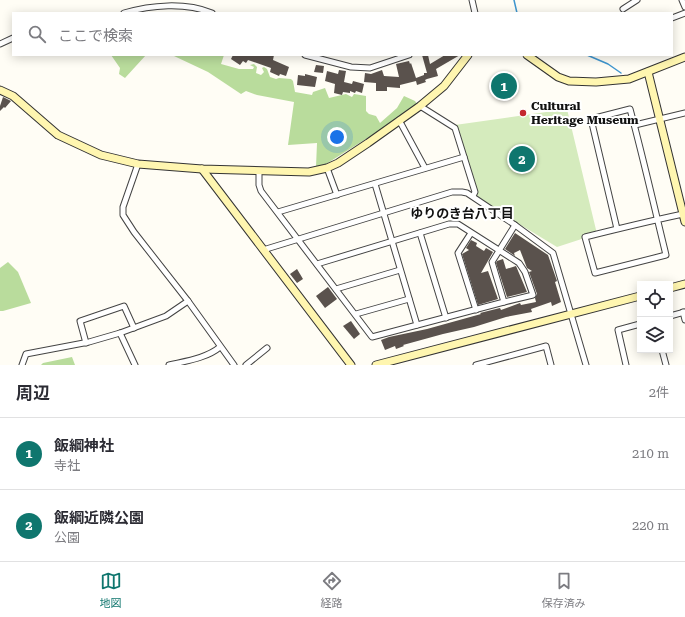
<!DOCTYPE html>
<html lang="ja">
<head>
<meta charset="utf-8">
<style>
	:root { --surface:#fff; --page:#f7f7f7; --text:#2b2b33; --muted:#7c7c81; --line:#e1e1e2; --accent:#0f766e }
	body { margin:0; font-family:"Roboto Serif","Noto Sans JP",serif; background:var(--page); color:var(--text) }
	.controls { position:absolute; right:12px; bottom:12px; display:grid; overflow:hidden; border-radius:0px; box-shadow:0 2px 10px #0003 }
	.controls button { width:36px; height:36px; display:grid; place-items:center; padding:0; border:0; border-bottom:1px solid var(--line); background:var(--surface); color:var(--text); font:20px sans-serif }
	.you { position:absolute; left:337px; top:137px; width:14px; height:14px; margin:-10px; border:3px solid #fff; border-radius:50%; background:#1a73e8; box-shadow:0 0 0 6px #1a73e833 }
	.badge { display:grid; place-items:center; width:26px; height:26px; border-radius:50%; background:var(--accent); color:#fff; font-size:13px; font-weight:700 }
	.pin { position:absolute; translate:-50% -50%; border:2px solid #fff; box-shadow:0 1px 4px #0006 }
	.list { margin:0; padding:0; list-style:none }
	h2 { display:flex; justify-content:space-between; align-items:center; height:52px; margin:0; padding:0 16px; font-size:17px }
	h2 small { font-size:13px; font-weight:400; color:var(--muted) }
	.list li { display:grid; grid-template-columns:26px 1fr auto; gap:12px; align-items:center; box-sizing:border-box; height:72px; padding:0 16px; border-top:1px solid var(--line) }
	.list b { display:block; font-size:15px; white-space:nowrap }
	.list p { margin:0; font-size:13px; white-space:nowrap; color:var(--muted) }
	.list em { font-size:13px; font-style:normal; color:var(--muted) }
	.icon { flex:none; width:22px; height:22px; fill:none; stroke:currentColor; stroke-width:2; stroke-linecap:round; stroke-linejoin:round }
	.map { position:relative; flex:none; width:685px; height:365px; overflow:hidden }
	.search { position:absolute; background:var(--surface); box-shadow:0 2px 10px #0003; left:12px; right:12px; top:12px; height:44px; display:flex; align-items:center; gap:10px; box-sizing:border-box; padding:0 14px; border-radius:0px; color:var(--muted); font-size:15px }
	.sheet { height:196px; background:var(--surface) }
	nav { display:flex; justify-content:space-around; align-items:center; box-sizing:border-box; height:56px; border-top:1px solid var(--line); background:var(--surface); font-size:11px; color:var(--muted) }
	nav a { display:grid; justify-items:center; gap:2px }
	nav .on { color:var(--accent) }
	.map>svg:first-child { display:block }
	.green { fill:#d5ebbd }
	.forest { fill:#b9dc9c }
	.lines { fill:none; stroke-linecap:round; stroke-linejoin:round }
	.stream { stroke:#3f96cf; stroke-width:1.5 }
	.building { fill:#5a524d }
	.street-casing { stroke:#444; stroke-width:7 }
	.secondary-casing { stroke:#333; stroke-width:9 }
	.street { stroke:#fff; stroke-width:5 }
	.secondary { stroke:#fff6b0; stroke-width:7 }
	.poi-dot { fill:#c4262e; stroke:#fff; stroke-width:1.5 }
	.labels { text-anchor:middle; stroke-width:4; stroke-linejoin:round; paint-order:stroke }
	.poi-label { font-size:12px; font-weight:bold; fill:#111; stroke:#fff; text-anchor:start }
	.neighbourhood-label { font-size:13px; font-weight:bold; fill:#111; stroke:#fff }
</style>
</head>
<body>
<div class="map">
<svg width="685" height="365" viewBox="0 0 685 365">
	<rect width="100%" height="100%" fill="#fffdf5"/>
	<polygon class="green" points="567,109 597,234 557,247 473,196 476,192 455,125"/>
	<g class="forest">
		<polygon points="111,55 157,55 146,55 125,78 119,74 120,68"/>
		<polygon points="170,55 224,55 221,64 239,69 253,69 254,67 250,65 254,64 257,67 256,73 261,75 264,72 262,68 264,67 267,69 270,77 276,79 279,78 291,79 293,81 295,92 312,95 313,92 325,88 329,98 346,94 352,97 354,94 366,96 366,111 369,114 376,116 380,123 397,108 404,96 415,101 417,104 377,132 326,164 316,167 317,143 288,145 294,102 257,95 246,91 241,94 208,72 174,56"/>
		<polygon points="8,262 18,272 31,303 3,311 0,311 0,268"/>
		<polygon points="72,357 75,365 41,365 43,363"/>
	</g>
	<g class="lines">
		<g class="stream">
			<polyline points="514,0 517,13"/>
			<polyline points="587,55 608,64 621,73"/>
		</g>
	</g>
	<g class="building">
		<polygon points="233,55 274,55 273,60 289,67 286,76 280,74 279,76 270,72 271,68 248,60 246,63 243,61 240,65 231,59"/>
		<polygon points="422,55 428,55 430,64 445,55 460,55 436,69 438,76 427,79 425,80 426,82 417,85 416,81 400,85 400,88 387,87 387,91 376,91 376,83 364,82 365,73 371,74 382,70 384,76 399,77 396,64 409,61 410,64 411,63 416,78 424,75 424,73 427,73"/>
		<polygon points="316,65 324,66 323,73 314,72"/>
		<polygon points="339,70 346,71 344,82 352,84 353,81 364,84 362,93 356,91 355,93 350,91 350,93 343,92 342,95 334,93 335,84 325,81 327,71 338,74"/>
		<polygon points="305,74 317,77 315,87 297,85 298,75 305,76"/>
		<polygon points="500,77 515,78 514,86 499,85"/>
		<polygon points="3,97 11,101 5,108 4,107 0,111 0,106"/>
		<polygon points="515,233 548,255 557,281 555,282 561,302 552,306 551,302 531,309 532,312 506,317 474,327 443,334 403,345 404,346 396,349 395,346 385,350 381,340 389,337 427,329 481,314 480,313 500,308 501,310 520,303 521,305 536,302 535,298 537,294 529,272 532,271 527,268 520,250 514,253 515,256 505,249"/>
		<polygon points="471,240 477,243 476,246 484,251 486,248 493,252 481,273 488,271 498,299 478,305 462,254 469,250 466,248"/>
		<polygon points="503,259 506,269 516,266 527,292 507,297 496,263 497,261"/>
		<polygon points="297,269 303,279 297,283 290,274"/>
		<polygon points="328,287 337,299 325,308 316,296"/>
		<polygon points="351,321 360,334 354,339 343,326"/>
	</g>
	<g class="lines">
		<g class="street-casing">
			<g id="street">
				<polyline points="472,0 475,13"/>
				<polyline points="682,0 685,7"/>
				<polyline points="623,9 637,0"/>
				<path d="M124,13c27,-8 61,-11 88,0"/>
				<polyline points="672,18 685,13"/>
				<polyline points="0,44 13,38"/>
				<polyline points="305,55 351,67 370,68 409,55"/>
				<polyline points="420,106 455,128 475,192 473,196"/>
				<polyline points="399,120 425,168"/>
				<polyline points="635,125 685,113"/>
				<polyline points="138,164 123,207 123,215 134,232 188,301 234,365"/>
				<polyline points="327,168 337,195"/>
				<polyline points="259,171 259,185 261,191 372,337 504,302 492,262 515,225"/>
				<polyline points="375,184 417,325"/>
				<polyline points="278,212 464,157"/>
				<path d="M617,229l-26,-110 39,-10c13,48 24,97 36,146l-71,18 -10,-36c32,-8 65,-16 98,-23"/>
				<polyline points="420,233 446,318"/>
				<polyline points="471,233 458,253 476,310"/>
				<polyline points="263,250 452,192 462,192 467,193 515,225 553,253 586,365"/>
				<polyline points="317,264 449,224 458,224 519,263 525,272 533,295 504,302"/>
				<polyline points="336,289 400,270"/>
				<polyline points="683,312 685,320"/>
				<polyline points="356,314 409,299"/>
				<polyline points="670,316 685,312"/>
				<polyline points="120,333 135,365"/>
				<polyline points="86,343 80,321 124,306 134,328"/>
				<polyline points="662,350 666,365"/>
				<polyline points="22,365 26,354 89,342 120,333 166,316 188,301"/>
				<path d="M169,365c17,-4 38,-7 51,-18"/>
				<polyline points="246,365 267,348"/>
				<polyline points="476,365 546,346 551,365"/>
				<polyline points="626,365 618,330 640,324"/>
			</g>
		</g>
		<g class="secondary-casing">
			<g id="secondary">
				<polyline points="527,55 558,77 569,81 596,82 629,79 685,57"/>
				<polyline points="648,72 685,222"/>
				<polyline points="0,90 13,96 58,135 101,155 138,164 202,169 309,172 327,168 338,163 368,143 420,106 444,86 468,55"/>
				<polyline points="202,169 351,365"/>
				<polyline points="670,288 685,284"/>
				<polyline points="376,365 640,296"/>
			</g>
		</g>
		<use href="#street" class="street"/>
		<use href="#secondary" class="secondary"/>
	</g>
	<circle class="poi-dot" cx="523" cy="113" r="4"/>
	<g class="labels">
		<g class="poi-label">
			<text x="531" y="110">Cultural<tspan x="531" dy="14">Heritage Museum</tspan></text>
		</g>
		<g class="neighbourhood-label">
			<text x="462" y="218">ゆりのき台八丁目</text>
		</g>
	</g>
</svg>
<div class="controls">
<button><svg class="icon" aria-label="locate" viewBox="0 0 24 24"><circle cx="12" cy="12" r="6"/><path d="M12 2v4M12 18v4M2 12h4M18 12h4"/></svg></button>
<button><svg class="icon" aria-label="layers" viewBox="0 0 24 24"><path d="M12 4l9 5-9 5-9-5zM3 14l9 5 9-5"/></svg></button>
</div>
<div class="you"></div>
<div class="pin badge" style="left:504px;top:86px">1</div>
<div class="pin badge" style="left:522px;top:159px">2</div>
<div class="search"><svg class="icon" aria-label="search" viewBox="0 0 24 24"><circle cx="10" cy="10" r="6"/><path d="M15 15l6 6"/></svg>ここで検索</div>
</div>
<section class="sheet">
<h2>周辺<small>2件</small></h2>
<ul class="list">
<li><span class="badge">1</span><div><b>飯綱神社</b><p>寺社</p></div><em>210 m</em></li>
<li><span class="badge">2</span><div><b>飯綱近隣公園</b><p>公園</p></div><em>220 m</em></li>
</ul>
</section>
<nav>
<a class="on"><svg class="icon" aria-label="map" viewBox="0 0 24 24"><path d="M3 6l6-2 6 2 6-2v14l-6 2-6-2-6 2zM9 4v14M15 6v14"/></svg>地図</a>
<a><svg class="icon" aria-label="directions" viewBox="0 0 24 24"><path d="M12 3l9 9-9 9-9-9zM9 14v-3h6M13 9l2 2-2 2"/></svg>経路</a>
<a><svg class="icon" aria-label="saved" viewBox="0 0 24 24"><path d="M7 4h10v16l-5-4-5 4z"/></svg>保存済み</a>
</nav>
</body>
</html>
